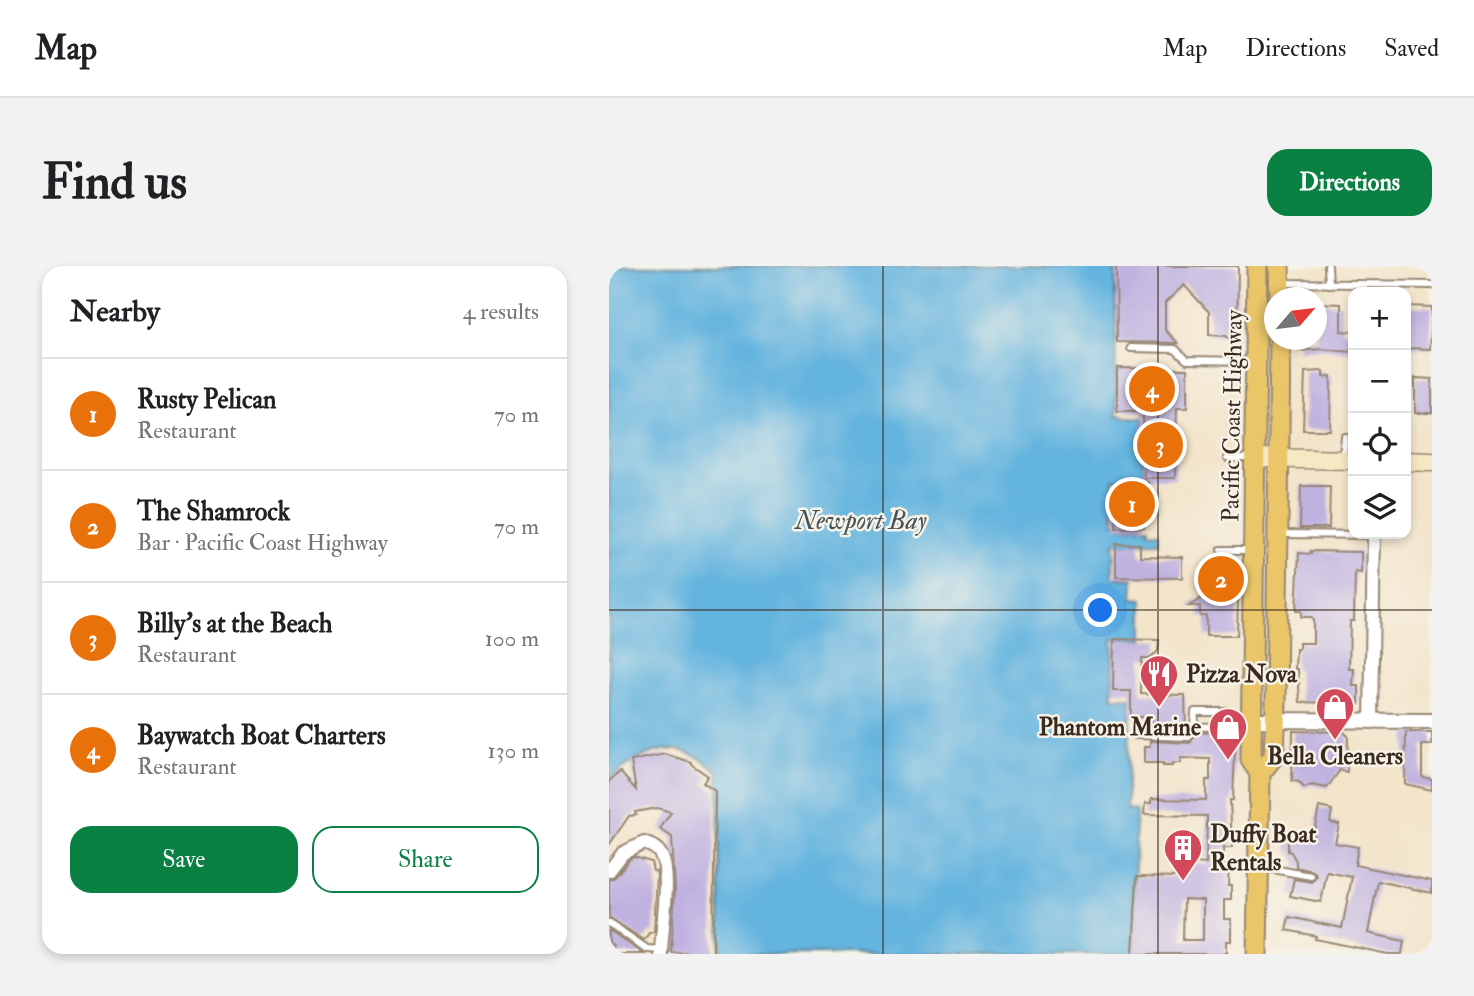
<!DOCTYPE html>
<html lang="en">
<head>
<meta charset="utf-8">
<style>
	:root { --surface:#fff; --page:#f2f2f2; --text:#202124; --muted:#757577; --line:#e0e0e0; --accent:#0b8043 }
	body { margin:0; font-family:"IM FELL Double Pica",serif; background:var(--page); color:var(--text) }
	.controls { position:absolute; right:21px; top:21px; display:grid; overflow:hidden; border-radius:14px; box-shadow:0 4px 10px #0003 }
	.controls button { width:63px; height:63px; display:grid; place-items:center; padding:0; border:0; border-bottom:2px solid var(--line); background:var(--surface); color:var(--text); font:35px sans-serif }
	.compass { position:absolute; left:655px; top:21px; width:63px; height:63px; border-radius:50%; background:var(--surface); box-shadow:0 4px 10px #0003; rotate:62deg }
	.you { position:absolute; left:492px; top:345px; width:24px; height:24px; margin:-18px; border:5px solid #fff; border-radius:50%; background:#1a73e8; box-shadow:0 0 0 10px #1a73e833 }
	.badge { display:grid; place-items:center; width:46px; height:46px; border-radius:50%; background:var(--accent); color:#fff; font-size:23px; font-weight:700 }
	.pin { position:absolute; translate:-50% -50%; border:4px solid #fff; box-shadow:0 2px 7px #0006 }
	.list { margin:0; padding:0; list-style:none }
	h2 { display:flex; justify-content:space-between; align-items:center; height:91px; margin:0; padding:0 28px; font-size:30px }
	h2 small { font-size:23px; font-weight:400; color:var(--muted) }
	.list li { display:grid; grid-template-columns:46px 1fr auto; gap:21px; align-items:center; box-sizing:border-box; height:112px; padding:0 28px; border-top:2px solid var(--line) }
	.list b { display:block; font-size:26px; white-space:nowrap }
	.list p { margin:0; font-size:23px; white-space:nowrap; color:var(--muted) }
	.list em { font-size:23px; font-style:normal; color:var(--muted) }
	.actions { display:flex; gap:14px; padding:21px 28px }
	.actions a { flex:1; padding:16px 0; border:2px solid var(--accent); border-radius:21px; text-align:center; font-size:24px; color:var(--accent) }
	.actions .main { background:var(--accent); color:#fff }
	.icon { flex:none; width:38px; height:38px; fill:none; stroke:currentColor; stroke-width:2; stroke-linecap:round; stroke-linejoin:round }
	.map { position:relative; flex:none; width:823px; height:688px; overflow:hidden; border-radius:21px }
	header { display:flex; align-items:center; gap:42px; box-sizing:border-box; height:98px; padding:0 35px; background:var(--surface); border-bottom:2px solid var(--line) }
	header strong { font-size:33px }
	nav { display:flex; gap:38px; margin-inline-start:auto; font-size:24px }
	.intro { display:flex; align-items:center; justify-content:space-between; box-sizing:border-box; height:168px; padding:0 42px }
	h1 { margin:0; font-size:49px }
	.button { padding:18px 32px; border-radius:21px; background:var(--accent); color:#fff; font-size:24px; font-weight:700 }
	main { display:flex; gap:42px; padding:0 42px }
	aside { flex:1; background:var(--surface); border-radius:21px; box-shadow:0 4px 10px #0003 }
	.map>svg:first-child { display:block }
	.water { fill:#64b4df; stroke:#506f7e; stroke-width:2 }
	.building { fill:#c0b2e0; fill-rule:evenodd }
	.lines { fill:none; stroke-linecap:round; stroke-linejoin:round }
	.service-casing { stroke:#978774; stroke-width:10 }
	.minor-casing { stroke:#978774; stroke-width:16 }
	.tertiary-casing { stroke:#978774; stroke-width:18 }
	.secondary-casing { stroke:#978774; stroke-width:21 }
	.trunk-casing { stroke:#978774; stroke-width:23 }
	.service { stroke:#fff; stroke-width:6 }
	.minor { stroke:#fff; stroke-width:12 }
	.tertiary { stroke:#fff; stroke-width:14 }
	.secondary { stroke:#f7e8c3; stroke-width:18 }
	.trunk { stroke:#eac669; stroke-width:19 }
	.grid { fill:none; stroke:#3b2a1e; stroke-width:2; stroke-opacity:0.55 }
	.labels { text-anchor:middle; stroke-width:5; stroke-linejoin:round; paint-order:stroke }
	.street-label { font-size:24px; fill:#3b2a1e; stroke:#f7f3e8 }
	.poi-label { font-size:24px; font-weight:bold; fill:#3b2a1e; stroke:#f7f3e8; text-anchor:start }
	.water-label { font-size:26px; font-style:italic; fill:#475358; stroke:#f7f3e8 }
</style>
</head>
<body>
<header>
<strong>Map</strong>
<nav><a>Map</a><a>Directions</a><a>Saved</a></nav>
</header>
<div class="intro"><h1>Find us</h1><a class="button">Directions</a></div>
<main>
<aside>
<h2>Nearby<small>4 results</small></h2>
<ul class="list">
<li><span class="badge" style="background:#e8710a">1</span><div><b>Rusty Pelican</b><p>Restaurant</p></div><em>70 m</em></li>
<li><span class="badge" style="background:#e8710a">2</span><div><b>The Shamrock</b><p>Bar · Pacific Coast Highway</p></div><em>70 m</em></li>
<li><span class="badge" style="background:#e8710a">3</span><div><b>Billy's at the Beach</b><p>Restaurant</p></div><em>100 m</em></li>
<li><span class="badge" style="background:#e8710a">4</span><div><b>Baywatch Boat Charters</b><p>Restaurant</p></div><em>130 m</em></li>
</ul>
<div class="actions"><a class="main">Save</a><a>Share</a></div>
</aside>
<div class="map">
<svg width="823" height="688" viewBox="0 0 823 688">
	<rect width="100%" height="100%" fill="#f7f3e8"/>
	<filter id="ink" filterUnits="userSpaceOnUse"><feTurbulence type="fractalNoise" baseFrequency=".0143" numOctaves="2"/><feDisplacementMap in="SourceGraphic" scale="14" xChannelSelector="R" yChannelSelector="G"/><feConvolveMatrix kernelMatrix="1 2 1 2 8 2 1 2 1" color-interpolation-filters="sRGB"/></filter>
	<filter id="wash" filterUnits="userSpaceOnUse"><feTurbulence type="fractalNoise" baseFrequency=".00686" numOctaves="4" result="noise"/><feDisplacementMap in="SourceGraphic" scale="28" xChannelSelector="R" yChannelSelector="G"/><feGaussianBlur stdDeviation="1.57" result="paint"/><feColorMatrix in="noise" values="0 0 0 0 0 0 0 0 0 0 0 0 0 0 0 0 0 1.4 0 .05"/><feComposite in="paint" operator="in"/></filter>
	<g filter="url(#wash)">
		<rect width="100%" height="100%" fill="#f3e4ca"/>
		<path class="water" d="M0,0h506l1,150 27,2 1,60 -30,2v44l5,1v3l29,-1v5l11,1v10l-46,1v34l20,1 -1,20 11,1v39h-31l1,58 18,1 -4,111 9,1 -3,144h-413l-2,-182c-39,-37 -71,-24 -109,7z"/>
		<g id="blocks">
			<g class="building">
				<polygon points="507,0 629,0 628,80 617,70 600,69 600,46 575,19 556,37 556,64 569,77 508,76"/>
				<polygon points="708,37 732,38 732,65 744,66 744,79 742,79 742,86 713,83 689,85 690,74 708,74"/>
				<polygon points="798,40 823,41 821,83 797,82"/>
				<polygon points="508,102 578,103 578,142 568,142 566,212 535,212 534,145 508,145"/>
				<polygon points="714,105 714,111 722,110 721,164 694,164 696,106"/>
				<polygon points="806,112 823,113 823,147 806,147"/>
				<polygon points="516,216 539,216 539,248 536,248 535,261 507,262 508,228 510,228 510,219 516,219"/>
				<polygon points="692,220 721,220 720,262 691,262"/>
				<polygon points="507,278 531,278 531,290 573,291 573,312 507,311"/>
				<polygon points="702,285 752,286 752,307 746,306 745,355 741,355 740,403 745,403 744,420 750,420 750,438 691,436 689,403 686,403 687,383 690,383 690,377 704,377 704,354 702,351 692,351 692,345 687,345 690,287 702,288"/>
				<polygon points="602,299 630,300 628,370 597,370 597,350 591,350 591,340 580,340 601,327"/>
				<polygon points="505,373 550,374 549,385 542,392 533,392 532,428 576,429 577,465 542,464 542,451 522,451 522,425 504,425"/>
				<polygon points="684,465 735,466 739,470 738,506 731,504 718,522 703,519 695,522 690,516 683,515"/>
				<path d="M613,466l-1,16 14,1 -2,51h-3l2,48h-9v17h6l-1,21h3v14h-7v19h7v22h-5v12l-5,1h-88l4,-78 45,1 1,-15 23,2 1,-48 -63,-1 1,-11h6v-5l55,1v-20h4v-21l-30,-1v5h-8v3h-9v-3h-19v-16h6v-6l40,2 8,-10zM575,633l19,1v40h-20z"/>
				<polygon points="797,466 823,466 823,479 813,479 813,511 823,513 823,524 796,518"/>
				<polygon points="56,488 82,496 82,498 99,510 94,517 106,525 104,687 62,686 66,623 63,571 51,563 62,546 48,542 26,546 27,549 20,550 0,579 0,515 11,506 27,524 22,495"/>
				<polygon points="710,541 723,544 721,556 730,558 726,577 749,581 746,599 823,615 823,627 769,615 759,667 795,675 793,688 779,688 706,673 707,670 677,664 680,651 733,662 743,611 718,606 712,636 681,630 685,613 703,616 708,610 704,605 687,601 687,595 682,586 679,585 679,566 704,571"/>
				<polygon points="25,591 42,596 44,605 47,605 48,610 45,666 40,667 35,674 0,651 0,614 6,611 20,594"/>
				<polygon points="0,664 35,688 0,688 5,680 0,677"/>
			</g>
		</g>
	</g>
	<g filter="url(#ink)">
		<use href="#blocks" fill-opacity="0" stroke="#978774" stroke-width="2"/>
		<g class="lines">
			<g class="service-casing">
				<g id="service">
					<polyline points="719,0 720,18"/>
					<polyline points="674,17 823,19"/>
					<polyline points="522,82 566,83 578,94 643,95"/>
					<polyline points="734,190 736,171"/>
					<polyline points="618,192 641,192"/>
					<polyline points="673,268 765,269"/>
					<polyline points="612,284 643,284"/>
					<polyline points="585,461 624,460 632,454"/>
					<polyline points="527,469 580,471 585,461 586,446 620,446 632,454 640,454"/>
					<polyline points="651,603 664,603 702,610"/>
					<polyline points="0,657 38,683 52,684"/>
				</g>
			</g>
			<g class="minor-casing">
				<g id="minor">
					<polyline points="762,456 765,268"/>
					<path d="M0,605l14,-18 21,-10c8,3 13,5 17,12 11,19 0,76 0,99"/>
				</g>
			</g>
			<g class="tertiary-casing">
				<polyline id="tertiary" points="642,454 823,455"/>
			</g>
			<g class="secondary-casing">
				<g id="secondary">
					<polyline points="647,192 744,194"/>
					<polyline points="797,195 823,196"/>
				</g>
			</g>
			<g class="trunk-casing">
				<g id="trunk">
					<polyline points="670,0 671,32"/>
					<polyline points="651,507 665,490 667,436 671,74"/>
					<polyline points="648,688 651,507 642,494 648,0"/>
				</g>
			</g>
			<use href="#service" class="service"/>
			<use href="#minor" class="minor"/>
			<use href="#tertiary" class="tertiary"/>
			<use href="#secondary" class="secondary"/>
			<use href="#trunk" class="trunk"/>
		</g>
	</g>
	<path class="grid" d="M274,0v688M549,0v688M0,344h823"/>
	<defs>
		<g id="restaurant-pin" transform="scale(2.0125)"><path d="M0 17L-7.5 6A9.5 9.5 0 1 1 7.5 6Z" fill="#d1495b" stroke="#f7f3e8"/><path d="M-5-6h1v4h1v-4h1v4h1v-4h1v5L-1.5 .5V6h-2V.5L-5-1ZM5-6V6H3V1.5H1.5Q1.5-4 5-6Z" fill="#fff"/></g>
		<g id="shop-pin" transform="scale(2.0125)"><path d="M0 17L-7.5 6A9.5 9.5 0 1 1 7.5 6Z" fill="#d1495b" stroke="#f7f3e8"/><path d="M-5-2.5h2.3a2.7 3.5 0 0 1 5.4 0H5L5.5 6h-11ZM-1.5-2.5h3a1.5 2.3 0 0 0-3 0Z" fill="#fff"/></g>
		<g id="building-pin" transform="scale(2.0125)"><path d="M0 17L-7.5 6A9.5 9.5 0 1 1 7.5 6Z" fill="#d1495b" stroke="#f7f3e8"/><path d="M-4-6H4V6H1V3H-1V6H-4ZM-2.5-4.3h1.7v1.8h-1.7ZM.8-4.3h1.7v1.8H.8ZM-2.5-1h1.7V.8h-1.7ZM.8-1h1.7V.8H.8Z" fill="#fff"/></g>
	</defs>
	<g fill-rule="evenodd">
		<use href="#restaurant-pin" x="550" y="408"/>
		<use href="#shop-pin" x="726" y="441"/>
		<use href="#shop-pin" x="619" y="461"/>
		<use href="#building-pin" x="574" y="582"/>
	</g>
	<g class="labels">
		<g class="street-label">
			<text transform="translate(623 150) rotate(-89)" y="8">Pacific Coast Highway</text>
		</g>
		<g class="poi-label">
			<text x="577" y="416">Pizza Nova</text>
			<text x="592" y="469" text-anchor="end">Phantom Marine</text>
			<text x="726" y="498" text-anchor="middle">Bella Cleaners</text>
			<text x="601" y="576">Duffy Boat<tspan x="601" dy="28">Rentals</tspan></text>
		</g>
		<g class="water-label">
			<text x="252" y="263">Newport Bay</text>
		</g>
	</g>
</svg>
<div class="controls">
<button>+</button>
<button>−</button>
<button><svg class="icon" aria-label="locate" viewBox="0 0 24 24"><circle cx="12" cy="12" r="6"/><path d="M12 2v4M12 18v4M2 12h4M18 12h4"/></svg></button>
<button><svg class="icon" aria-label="layers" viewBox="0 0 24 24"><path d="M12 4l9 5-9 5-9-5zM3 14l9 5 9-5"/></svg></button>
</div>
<svg class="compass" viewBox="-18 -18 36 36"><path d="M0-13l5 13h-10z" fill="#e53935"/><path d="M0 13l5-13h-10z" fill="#757577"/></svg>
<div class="you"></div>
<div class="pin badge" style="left:523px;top:238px;background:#e8710a">1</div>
<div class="pin badge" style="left:612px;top:313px;background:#e8710a">2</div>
<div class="pin badge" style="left:551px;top:179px;background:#e8710a">3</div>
<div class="pin badge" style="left:543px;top:123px;background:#e8710a">4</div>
</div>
</main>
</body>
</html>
